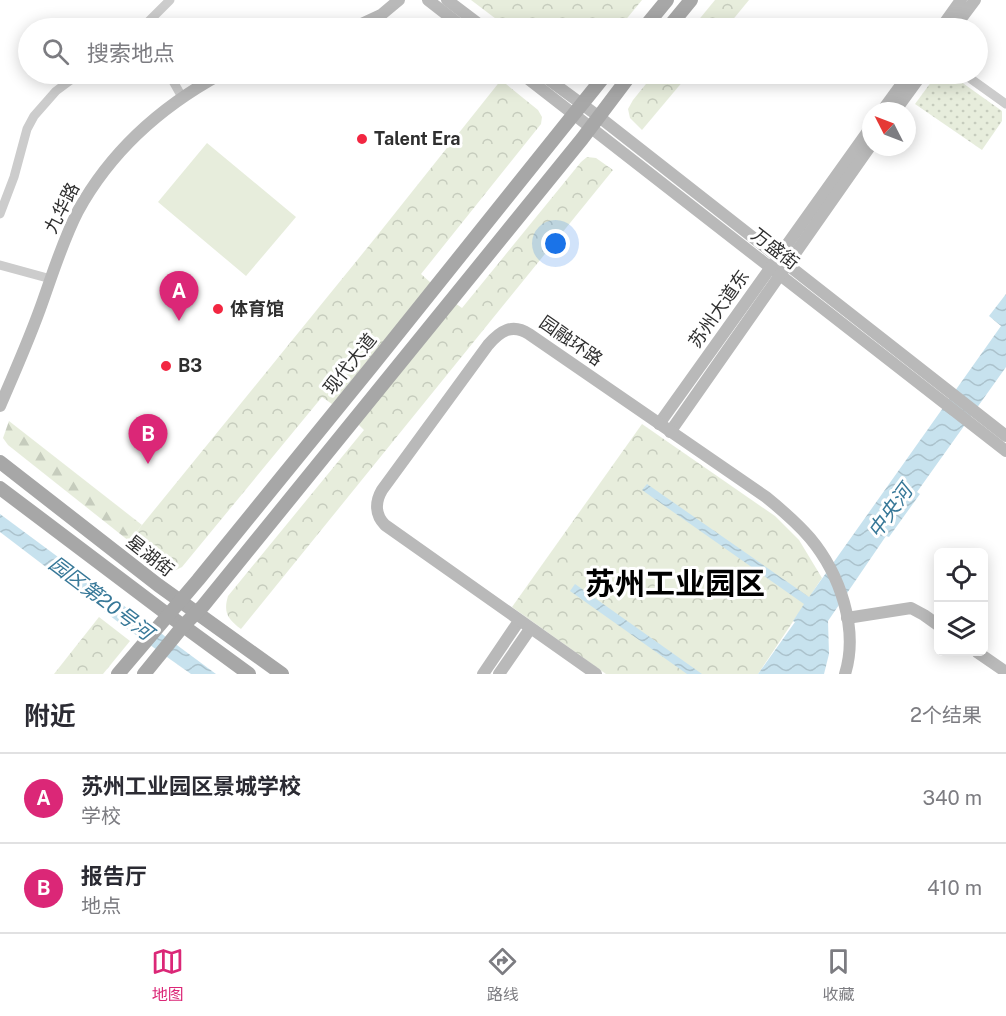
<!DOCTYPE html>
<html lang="zh">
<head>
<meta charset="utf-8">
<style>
	:root { --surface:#fff; --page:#f2f2f3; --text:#2b2b33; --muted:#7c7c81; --line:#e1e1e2; --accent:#db2777 }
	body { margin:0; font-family:"Public Sans","Noto Sans SC",sans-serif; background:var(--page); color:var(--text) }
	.controls { position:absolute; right:18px; bottom:18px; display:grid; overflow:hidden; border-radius:9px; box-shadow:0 3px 15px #0003 }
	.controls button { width:54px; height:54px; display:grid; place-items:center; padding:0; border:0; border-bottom:2px solid var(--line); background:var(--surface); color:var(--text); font:30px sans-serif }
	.compass { position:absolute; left:862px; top:102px; width:54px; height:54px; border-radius:50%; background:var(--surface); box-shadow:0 3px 15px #0003; rotate:312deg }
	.you { position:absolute; left:556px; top:244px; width:21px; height:21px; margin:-15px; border:4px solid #fff; border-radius:50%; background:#1a73e8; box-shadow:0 0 0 9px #1a73e833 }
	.badge { display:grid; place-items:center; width:39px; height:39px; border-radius:50%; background:var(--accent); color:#fff; font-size:20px; font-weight:700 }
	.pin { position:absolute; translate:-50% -50px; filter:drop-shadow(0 2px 3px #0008) }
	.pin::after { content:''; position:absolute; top:32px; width:21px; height:18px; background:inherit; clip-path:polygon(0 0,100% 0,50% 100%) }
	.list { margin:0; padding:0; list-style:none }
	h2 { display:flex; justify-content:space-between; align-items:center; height:78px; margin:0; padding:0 24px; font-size:26px }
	h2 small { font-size:20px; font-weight:400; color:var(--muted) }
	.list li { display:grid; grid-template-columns:39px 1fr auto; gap:18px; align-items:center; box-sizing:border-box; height:90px; padding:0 24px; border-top:2px solid var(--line) }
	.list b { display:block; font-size:22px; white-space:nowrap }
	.list p { margin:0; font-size:20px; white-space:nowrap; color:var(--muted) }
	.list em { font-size:20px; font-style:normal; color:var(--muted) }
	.icon { flex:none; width:33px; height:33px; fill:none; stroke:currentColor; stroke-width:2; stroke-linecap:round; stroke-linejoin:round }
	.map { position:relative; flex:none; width:1006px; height:674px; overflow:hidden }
	.search { position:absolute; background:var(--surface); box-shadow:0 3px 15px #0003; left:18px; right:18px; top:18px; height:66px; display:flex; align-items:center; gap:15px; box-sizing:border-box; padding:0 21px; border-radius:33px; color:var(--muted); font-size:22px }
	.sheet { height:258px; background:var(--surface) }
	nav { display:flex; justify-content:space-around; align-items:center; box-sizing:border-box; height:84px; border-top:2px solid var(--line); background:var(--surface); font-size:16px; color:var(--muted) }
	nav a { display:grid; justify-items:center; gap:3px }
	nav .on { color:var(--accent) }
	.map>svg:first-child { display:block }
	.grass { fill:url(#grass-dots) }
	.forest { fill:url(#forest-firs) }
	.park { fill:url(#park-crowns) }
	.pitch { fill:#e7eddc }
	.water { fill:url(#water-waves) }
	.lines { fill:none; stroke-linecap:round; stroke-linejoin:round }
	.street { stroke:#ccc; stroke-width:9 }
	.secondary { stroke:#b9b9b9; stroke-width:12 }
	.primary { stroke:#a7a7a7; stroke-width:14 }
	.poi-dot { fill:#f22641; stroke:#fff; stroke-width:2 }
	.labels { text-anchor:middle; stroke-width:6; stroke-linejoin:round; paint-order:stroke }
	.poi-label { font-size:18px; font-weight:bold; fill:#2f2f2f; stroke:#fff; text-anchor:start }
	.street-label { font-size:18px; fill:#2f2f2f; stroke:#fff }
	.water-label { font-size:20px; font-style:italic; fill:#377898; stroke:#fff }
	.town-label { font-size:30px; font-weight:bold; fill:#000; stroke:#fff }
</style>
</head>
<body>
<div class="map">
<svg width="1006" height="674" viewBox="0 0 1006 674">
	<defs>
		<pattern id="grass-dots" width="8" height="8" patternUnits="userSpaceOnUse" patternTransform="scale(1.5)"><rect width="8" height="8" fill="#e7eddc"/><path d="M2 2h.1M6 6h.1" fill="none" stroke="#c6ccbd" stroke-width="1.8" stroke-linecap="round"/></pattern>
		<pattern id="forest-firs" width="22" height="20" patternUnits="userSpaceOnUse" patternTransform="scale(1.5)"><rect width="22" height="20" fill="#e7eddc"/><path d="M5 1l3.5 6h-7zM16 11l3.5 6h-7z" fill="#c6ccbd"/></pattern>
		<pattern id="park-crowns" width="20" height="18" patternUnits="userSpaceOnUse" patternTransform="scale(1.5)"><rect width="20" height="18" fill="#e7eddc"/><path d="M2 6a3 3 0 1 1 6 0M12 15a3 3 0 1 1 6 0" fill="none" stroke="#c6ccbd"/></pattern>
		<pattern id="water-waves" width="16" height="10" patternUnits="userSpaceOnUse" patternTransform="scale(1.5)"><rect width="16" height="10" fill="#c7e2ee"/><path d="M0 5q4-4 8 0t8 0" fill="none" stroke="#abc2cc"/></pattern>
	</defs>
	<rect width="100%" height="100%" fill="#fff"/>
	<polygon class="grass" points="937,74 950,74 1002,111 1002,121 982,150 915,104"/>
	<polygon class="forest" points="9,421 142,525 129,541 8,445 3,438"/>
	<g class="park">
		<polygon points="471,0 642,0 619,28 508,28"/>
		<polygon points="715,0 749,0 726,28 692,28"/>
		<polygon points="654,74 689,74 642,130 630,118 628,109 633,100"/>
		<polygon points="501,80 538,110 542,117 541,124 421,274 431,283 332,404 322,397 182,567 174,571 167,570 129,541 376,237"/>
		<path d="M587,157l9,1 17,12 -372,459c-13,-10 -18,-16 -13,-33l136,-166 -7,-7 98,-120 7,5 119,-146z"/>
		<polygon points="642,424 775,516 799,540 822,578 758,674 606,674 512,607"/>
		<polygon points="99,617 130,641 103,674 54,674"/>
	</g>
	<polygon class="pitch" points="207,143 296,217 246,276 158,202"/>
	<g class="water">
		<polygon points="1006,294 1006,367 917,492 920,494 889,537 886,536 828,621 829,654 824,674 758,674 795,622 793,621 804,604 642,490 647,484 809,597 1001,326 989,316"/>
		<polygon points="0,514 216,674 191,674 126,628 0,532"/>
		<polygon points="575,584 702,674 687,674 570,591"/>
	</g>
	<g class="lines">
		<g class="street">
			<polyline points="142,28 170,0"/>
			<polyline points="169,74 182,97"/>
			<polyline points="964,74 1006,104"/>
			<polyline points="0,214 14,177 27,129 34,116 56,91 79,74"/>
			<polyline points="0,265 51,279"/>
		</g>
		<g class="secondary">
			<polyline points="428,0 464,28"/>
			<polyline points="447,0 484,28"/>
			<polyline points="353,28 381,15 399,0"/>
			<polyline points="941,28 961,0"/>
			<polyline points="954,28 975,0"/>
			<polyline points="522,74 1006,451"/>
			<polyline points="541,74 598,116 1006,436"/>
			<polyline points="882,111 909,74"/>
			<polyline points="895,111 922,74"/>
			<path d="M0,406c14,-32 28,-64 40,-97 12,-33 22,-67 38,-98 33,-60 84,-105 143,-137"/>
			<polyline points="659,424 871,127"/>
			<polyline points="670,432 871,145"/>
			<polyline points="847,618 911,608 924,615 938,625"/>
			<polyline points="977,652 1006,672"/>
			<polyline points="483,674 519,621"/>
			<polyline points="499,674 530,629"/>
			<path d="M596,674l-211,-149c-10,-10 -10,-23 -3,-35l106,-145c12,-14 24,-22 41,-11l237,163c16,13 31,26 44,41 30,36 49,91 35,136"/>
		</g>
		<g class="primary">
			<polyline points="644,28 667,0"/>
			<polyline points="668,28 691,0"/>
			<polyline points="0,462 158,585 282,674"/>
			<polyline points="0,488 167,614 249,674"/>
			<polyline points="118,674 198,580 372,366 606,74"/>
			<polyline points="144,674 183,626 203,606 582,139 631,74"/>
		</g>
	</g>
	<g class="poi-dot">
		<circle cx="362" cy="139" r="6"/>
		<circle cx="218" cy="309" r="6"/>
		<circle cx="166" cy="366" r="6"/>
	</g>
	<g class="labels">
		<g class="poi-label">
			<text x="374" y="145">Talent Era</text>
			<text x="230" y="315">体育馆</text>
			<text x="178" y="372">B3</text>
		</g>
		<g class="street-label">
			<text transform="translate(62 208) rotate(-63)" y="6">九华路</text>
			<text transform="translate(775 249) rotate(38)" y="6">万盛街</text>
			<text transform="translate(719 309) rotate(-55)" y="6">苏州大道东</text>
			<text transform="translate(571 341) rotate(35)" y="6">园融环路</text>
			<text transform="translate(350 364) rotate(-51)" y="6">现代大道</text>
			<text transform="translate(150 556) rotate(38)" y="6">星湖街</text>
		</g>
		<g class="water-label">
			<text transform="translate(890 511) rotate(-54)" y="7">中央河</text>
			<text transform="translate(101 598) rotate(37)" y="7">园区第20号河</text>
		</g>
		<g class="town-label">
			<text x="675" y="594">苏州工业园区</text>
		</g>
	</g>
</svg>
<div class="controls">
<button><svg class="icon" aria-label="locate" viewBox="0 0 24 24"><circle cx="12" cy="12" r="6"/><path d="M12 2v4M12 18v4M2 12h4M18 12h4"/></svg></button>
<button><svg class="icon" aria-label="layers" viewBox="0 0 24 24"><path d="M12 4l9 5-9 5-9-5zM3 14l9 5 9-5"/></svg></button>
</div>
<svg class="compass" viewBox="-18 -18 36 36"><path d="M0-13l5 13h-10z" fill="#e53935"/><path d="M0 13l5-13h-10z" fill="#7c7c81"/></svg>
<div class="you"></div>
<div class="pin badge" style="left:179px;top:321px">A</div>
<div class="pin badge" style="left:148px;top:464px">B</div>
<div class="search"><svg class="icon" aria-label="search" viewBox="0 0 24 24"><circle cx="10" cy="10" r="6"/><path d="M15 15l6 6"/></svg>搜索地点</div>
</div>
<section class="sheet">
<h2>附近<small>2个结果</small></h2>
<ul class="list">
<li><span class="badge">A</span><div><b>苏州工业园区景城学校</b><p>学校</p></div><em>340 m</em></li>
<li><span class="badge">B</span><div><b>报告厅</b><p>地点</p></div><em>410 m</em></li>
</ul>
</section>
<nav>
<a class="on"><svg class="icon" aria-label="map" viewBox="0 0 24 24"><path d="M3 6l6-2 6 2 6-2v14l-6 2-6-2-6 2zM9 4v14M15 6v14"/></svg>地图</a>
<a><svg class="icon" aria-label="directions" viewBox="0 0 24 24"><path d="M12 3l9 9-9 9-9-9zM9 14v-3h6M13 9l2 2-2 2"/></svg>路线</a>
<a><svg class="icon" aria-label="saved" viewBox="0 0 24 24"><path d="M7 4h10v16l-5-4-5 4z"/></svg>收藏</a>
</nav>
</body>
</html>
